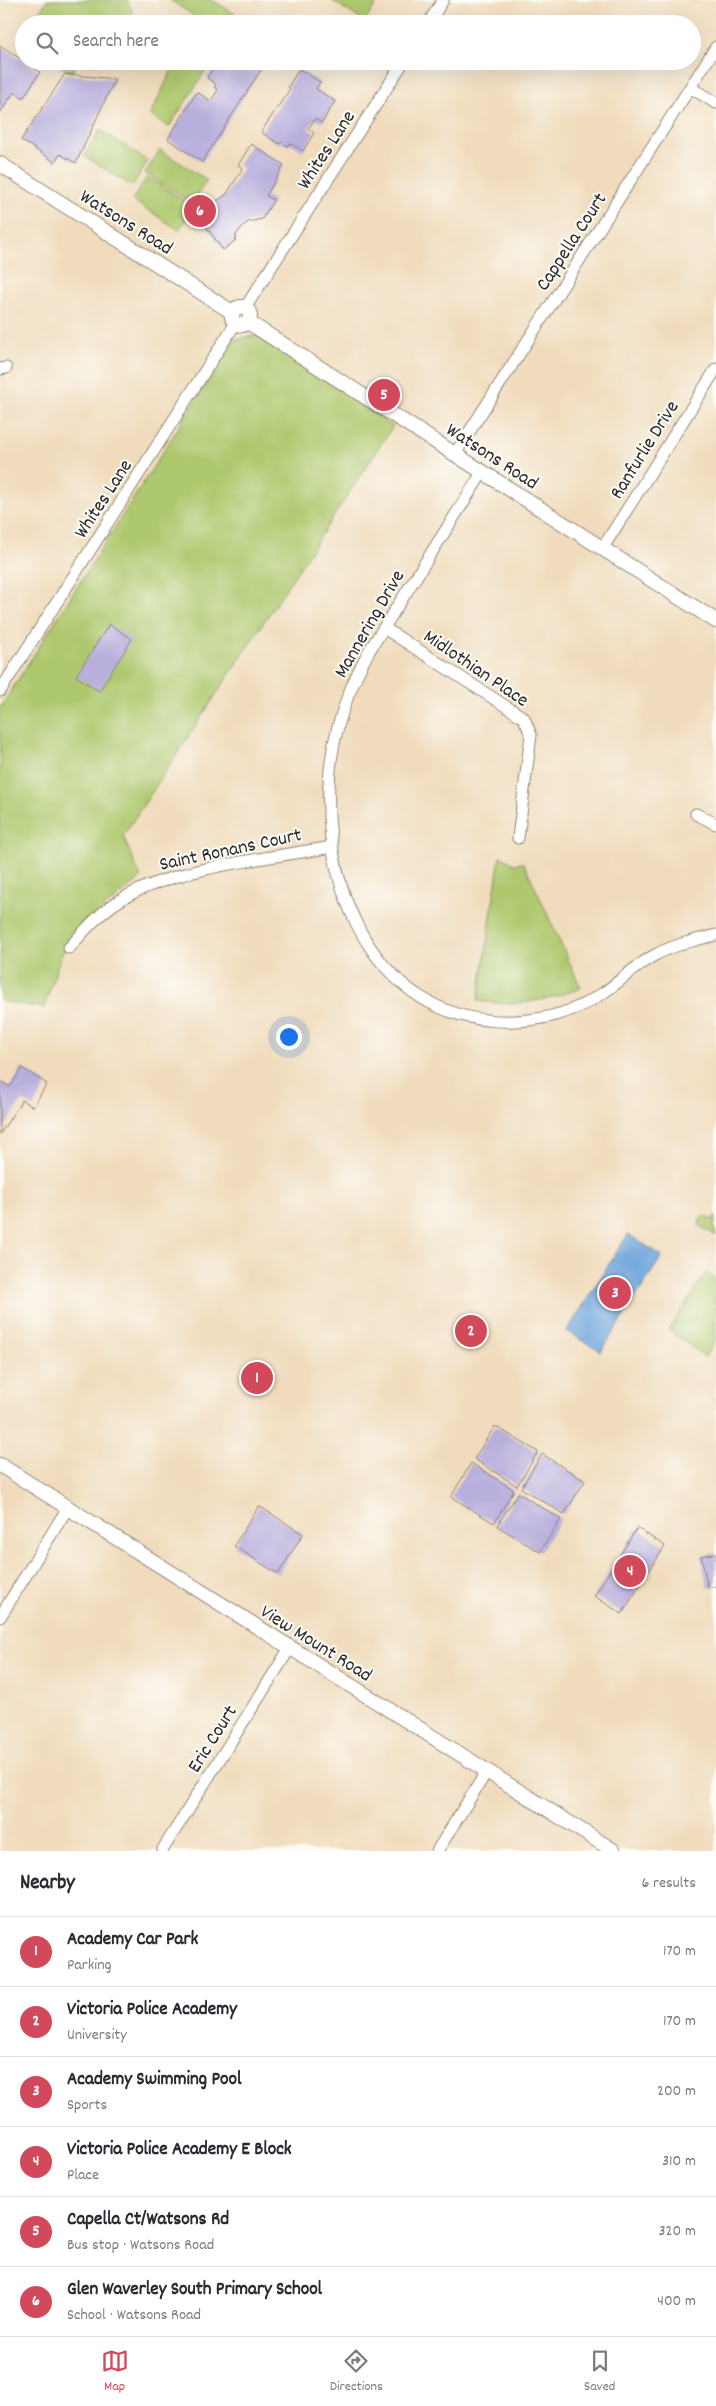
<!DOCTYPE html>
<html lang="en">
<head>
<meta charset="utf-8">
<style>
	:root { --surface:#fff; --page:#f2f2f3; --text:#2b2b33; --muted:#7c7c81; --line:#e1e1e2; --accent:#d1495b }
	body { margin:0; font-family:Dekko,sans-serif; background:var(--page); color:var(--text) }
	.you { position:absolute; left:288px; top:1036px; width:18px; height:18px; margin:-12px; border:4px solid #fff; border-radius:50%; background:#1a73e8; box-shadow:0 0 0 8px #1a73e833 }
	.badge { display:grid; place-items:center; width:32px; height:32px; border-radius:50%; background:var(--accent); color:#fff; font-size:16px; font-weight:700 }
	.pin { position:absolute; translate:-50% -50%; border:2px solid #fff; box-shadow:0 1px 5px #0006 }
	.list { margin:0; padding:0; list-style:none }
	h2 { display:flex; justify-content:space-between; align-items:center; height:65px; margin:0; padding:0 20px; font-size:21px }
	h2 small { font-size:16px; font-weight:400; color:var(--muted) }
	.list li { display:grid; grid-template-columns:32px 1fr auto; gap:15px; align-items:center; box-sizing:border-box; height:70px; padding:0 20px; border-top:1px solid var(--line) }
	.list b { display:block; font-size:19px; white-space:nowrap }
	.list p { margin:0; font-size:16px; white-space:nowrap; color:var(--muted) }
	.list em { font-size:16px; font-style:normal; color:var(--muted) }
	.icon { flex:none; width:28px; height:28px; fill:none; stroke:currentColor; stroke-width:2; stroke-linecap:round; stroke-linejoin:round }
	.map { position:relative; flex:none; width:716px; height:1851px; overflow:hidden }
	.search { position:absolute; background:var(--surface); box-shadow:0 5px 20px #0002; left:15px; right:15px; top:15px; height:55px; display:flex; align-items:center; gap:12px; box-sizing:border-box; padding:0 18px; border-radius:28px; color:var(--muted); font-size:19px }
	.sheet { height:485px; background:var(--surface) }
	nav { display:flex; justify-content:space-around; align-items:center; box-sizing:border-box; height:70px; border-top:1px solid var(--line); background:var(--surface); font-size:14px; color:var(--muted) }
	nav a { display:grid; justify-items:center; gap:2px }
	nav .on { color:var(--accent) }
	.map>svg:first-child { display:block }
	.green { fill:#aec86d; stroke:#6c7a4c }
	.water { fill:#6ea4dc; stroke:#4c6884 }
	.building { fill:#b9afdd }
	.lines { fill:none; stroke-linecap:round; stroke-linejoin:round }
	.minor-casing { stroke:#8e8474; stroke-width:13 }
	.tertiary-casing { stroke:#8e8474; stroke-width:16 }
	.minor { stroke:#fff; stroke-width:11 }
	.tertiary { stroke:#fff; stroke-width:14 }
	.labels { text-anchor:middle; stroke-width:4; stroke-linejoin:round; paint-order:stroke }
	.street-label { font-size:20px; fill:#2b2b2b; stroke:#fdfcf7 }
</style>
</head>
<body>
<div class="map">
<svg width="716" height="1851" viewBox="0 0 716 1851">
	<rect width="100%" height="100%" fill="#fdfcf7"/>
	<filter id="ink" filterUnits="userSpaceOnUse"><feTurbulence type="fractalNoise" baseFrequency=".02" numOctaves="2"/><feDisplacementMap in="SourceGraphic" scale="10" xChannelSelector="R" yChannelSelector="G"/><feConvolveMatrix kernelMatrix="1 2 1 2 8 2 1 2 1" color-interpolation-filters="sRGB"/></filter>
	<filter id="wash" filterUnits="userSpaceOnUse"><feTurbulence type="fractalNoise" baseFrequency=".0096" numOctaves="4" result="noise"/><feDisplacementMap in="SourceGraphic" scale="20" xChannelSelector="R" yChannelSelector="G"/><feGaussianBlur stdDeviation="1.12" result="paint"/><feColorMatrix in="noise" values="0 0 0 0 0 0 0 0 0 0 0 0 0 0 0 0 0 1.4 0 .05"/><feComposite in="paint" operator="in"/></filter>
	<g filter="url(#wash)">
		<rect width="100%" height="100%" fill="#f0dcbc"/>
		<g class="green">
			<polygon points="47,0 127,0 132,11 133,24 32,24"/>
			<polygon points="170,0 212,0 235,14 234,24 191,24 193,15"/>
			<polygon points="331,0 378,0 365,22"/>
			<polygon points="52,61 106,61 91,65 78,63 71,73"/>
			<polygon points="176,61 212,61 169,127 150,115"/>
			<polygon points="100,130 148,161 132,186 84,156"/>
			<polygon points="160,150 207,180 192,203 145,173"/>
			<polygon points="147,177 194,207 179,230 132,200"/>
			<polygon points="257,335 393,426 123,836 141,878 84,924 61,955 44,1008 0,1001 0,708 234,340"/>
			<path d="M500,856l14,8 10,-1 57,125c-35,13 -66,19 -103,13z"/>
			<polygon points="703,1215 713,1220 716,1216 714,1227 716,1236 700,1226 699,1222"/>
			<polygon points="706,1273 716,1280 716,1339 705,1357 669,1330"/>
		</g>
		<polygon class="water" points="628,1234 662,1256 601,1352 567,1331"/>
		<g id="blocks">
			<g class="building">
				<polygon points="0,45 40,72 23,98 14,92 0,113"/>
				<polygon points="217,61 266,62 202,162 168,139 197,92 211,101 218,90 214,87 216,84 207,78"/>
				<polygon points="299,69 320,82 316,89 335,101 322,123 315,119 308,129 314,133 303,151 290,143 288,146 281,142 279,144 261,132 290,89 288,87"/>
				<polygon points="65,74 115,79 76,163 60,154 55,162 21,140"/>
				<polygon points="251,144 284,165 266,196 274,200 262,219 248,222 243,226 236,235 236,240 223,250 197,214 226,195 243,168 238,165"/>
				<polygon points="109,624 132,639 99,691 76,676"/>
				<polygon points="22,1068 47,1084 33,1107 22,1100 0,1134 0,1081 10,1087"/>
				<polygon points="495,1426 538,1452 517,1486 474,1459"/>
				<polygon points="542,1454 585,1481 564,1514 521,1488"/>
				<polygon points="471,1463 514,1490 494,1523 451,1497"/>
				<polygon points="518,1493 561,1519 540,1552 497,1526"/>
				<polygon points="259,1506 303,1534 278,1574 234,1546"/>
				<polygon points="637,1528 665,1546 622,1614 594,1596"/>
				<polygon points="716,1553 716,1586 708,1588 701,1556"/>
			</g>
		</g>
	</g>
	<g filter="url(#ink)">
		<use href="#blocks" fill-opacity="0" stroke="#8e8474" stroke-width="1"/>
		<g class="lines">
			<g class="minor-casing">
				<g id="minor">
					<polyline points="428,24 443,0"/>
					<polyline points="691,88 716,103"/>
					<polyline points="245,308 404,61"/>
					<polyline points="0,369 6,368"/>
					<polyline points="455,454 716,47"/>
					<path d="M482,473l-113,178c-23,42 -38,85 -40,133 -6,114 54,242 185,237 32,-1 63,-10 89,-28 18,-12 33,-28 52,-38 19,-10 40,-15 61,-20"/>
					<polyline points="602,549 716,369"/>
					<polyline points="384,628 524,718 531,735 518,838"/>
					<polyline points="0,691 235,324"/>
					<polyline points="696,814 716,824"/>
					<path d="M69,948c16,-18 32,-37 53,-49 52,-32 149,-41 210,-52"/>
					<polyline points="0,1617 67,1509"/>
					<polyline points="163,1849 290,1648"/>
					<polyline points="437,1851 487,1771"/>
				</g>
			</g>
			<g class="tertiary-casing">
				<g id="tertiary">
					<polyline points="0,164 232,312"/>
					<circle cx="241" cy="316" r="9"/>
					<polyline points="248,322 716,621"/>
					<polyline points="0,1465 614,1851"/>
				</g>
			</g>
			<use href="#minor" class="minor"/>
			<use href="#tertiary" class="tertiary"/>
		</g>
	</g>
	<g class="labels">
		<g class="street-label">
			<text transform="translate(325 149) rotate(-57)" y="7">Whites Lane</text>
			<text transform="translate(127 221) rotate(32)" y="7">Watsons Road</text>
			<text transform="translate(570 241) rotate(-57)" y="7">Cappella Court</text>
			<text transform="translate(643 449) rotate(-58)" y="7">Ranfurlie Drive</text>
			<text transform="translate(493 455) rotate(33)" y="7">Watsons Road</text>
			<text transform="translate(102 498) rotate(-57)" y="7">Whites Lane</text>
			<text transform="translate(368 623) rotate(-60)" y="7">Mannering Drive</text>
			<text transform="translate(477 667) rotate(34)" y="7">Midlothian Place</text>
			<text transform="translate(230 848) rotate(-12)" y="7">Saint Ronans Court</text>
			<text transform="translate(317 1642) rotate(32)" y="7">View Mount Road</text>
			<text transform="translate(211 1738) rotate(-58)" y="7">Eric Court</text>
		</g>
	</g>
</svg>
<div class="you"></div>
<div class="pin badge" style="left:257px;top:1378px">1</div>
<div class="pin badge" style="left:471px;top:1331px">2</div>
<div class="pin badge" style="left:615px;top:1293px">3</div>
<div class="pin badge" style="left:630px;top:1571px">4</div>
<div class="pin badge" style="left:384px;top:395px">5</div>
<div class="pin badge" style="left:200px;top:211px">6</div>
<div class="search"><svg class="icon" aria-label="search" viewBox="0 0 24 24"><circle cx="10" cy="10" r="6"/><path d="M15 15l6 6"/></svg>Search here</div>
</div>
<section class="sheet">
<h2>Nearby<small>6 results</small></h2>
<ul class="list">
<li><span class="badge">1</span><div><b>Academy Car Park</b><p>Parking</p></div><em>170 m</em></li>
<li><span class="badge">2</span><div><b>Victoria Police Academy</b><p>University</p></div><em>170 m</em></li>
<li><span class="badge">3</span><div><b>Academy Swimming Pool</b><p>Sports</p></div><em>200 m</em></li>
<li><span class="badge">4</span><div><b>Victoria Police Academy E Block</b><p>Place</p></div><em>310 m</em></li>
<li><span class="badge">5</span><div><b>Capella Ct/Watsons Rd</b><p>Bus stop · Watsons Road</p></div><em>320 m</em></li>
<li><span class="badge">6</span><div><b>Glen Waverley South Primary School</b><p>School · Watsons Road</p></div><em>400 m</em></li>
</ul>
</section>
<nav>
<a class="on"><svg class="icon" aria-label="map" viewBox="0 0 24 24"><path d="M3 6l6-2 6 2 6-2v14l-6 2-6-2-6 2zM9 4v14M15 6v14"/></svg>Map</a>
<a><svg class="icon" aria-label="directions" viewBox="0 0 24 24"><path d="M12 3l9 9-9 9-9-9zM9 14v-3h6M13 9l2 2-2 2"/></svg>Directions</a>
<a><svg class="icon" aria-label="saved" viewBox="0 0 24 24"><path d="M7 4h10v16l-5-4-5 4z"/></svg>Saved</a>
</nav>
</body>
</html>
